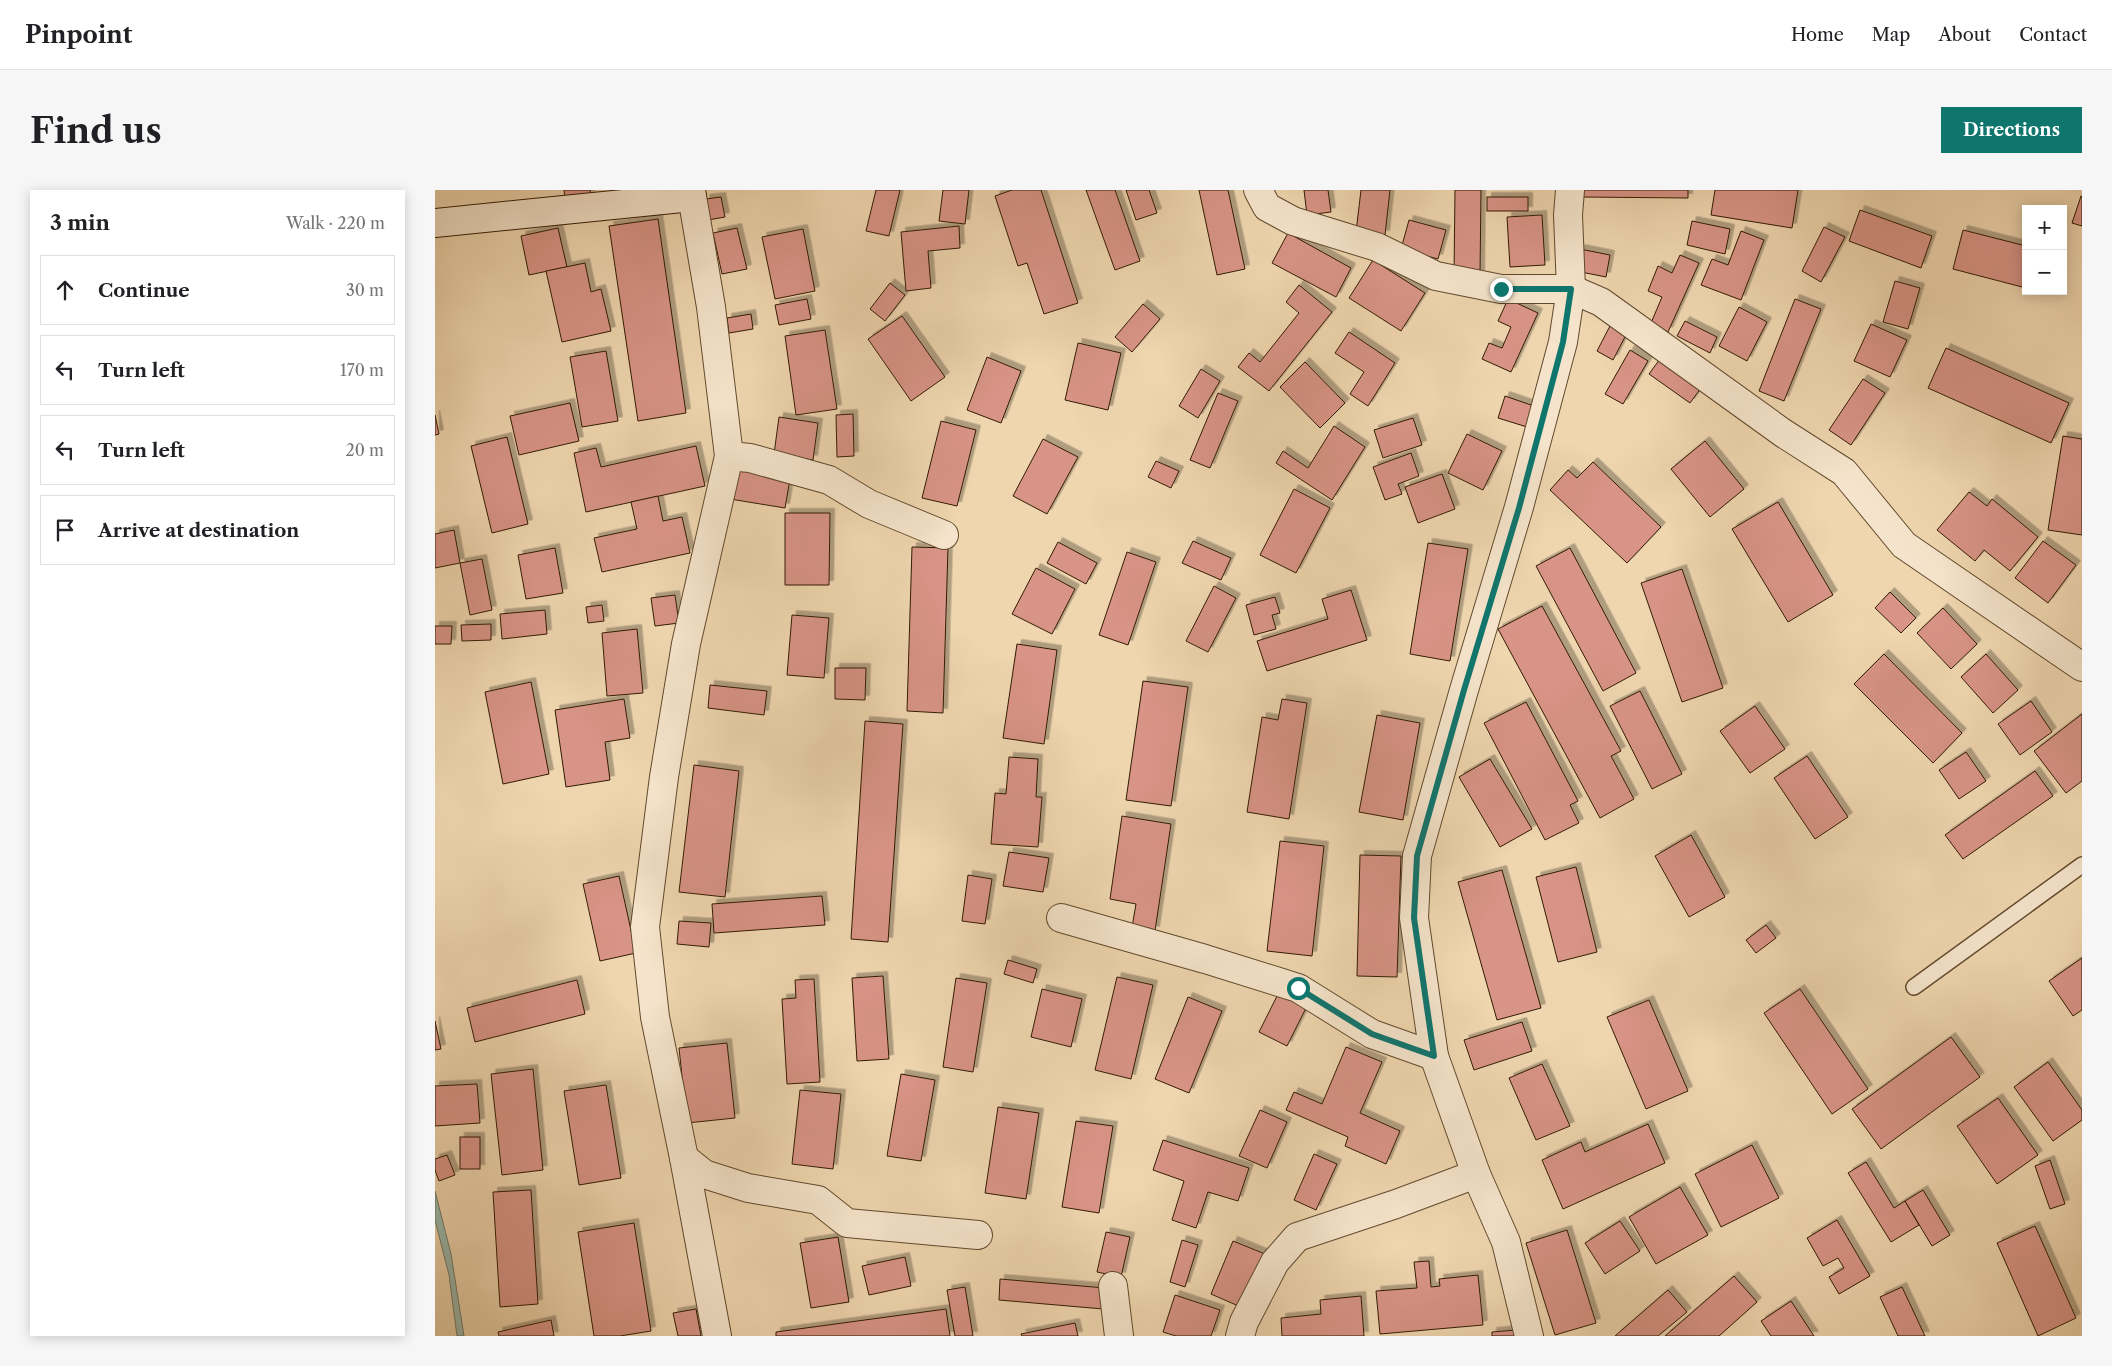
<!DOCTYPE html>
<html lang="en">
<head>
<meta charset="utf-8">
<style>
	:root { --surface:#fff; --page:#f6f6f6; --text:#202124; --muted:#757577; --line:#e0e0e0; --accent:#0f766e }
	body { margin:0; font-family:"Libre Caslon Text",serif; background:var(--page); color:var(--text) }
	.controls { position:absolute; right:15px; top:15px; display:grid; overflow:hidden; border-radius:0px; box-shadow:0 2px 12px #0003 }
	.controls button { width:45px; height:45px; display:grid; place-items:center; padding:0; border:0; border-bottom:1px solid var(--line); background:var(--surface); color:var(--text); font:25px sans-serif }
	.stop { position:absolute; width:15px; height:15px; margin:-11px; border:4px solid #0f766e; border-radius:50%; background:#fff }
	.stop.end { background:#0f766e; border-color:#fff; box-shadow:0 1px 5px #0008 }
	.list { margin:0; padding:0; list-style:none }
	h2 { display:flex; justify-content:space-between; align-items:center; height:65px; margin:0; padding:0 20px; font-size:21px }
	h2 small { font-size:16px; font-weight:400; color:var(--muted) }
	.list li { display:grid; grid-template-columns:32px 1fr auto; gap:15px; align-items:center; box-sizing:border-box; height:70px; margin:0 10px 10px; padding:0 10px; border:1px solid var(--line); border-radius:0px }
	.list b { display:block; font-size:19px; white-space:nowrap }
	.list em { font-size:16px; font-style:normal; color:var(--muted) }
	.icon { flex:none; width:28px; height:28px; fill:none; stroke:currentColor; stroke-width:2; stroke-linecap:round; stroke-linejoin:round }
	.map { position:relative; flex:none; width:1647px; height:1146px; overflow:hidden; border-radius:0px }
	header { display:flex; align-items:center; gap:30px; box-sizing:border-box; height:70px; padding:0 25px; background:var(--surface); border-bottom:1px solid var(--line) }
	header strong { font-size:24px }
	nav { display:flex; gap:28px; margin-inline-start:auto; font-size:18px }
	.intro { display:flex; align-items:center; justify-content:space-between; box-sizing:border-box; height:120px; padding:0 30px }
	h1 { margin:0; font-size:35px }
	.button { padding:12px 22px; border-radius:0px; background:var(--accent); color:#fff; font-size:18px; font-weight:700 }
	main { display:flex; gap:30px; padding:0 30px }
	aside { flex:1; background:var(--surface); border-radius:0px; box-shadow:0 2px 12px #0003 }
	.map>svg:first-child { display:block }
	.water { fill:#9ab9ad; stroke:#707a69 }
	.building { fill:#d89486; stroke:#321b02; filter:url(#shadow) }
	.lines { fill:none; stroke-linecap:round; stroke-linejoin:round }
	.lane-casing { stroke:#614a2d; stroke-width:18 }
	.street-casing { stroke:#614a2d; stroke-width:30 }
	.secondary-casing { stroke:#321b02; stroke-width:30 }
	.lane { stroke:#f5e4cb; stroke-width:15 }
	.street { stroke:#f5e4cb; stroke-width:28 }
	.secondary { stroke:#f5e4cb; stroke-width:28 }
	.route { stroke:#0f766e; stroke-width:6 }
</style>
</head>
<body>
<header>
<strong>Pinpoint</strong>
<nav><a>Home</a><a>Map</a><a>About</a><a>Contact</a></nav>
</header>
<div class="intro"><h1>Find us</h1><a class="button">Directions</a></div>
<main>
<aside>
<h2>3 min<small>Walk · 220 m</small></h2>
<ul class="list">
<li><svg class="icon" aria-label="ahead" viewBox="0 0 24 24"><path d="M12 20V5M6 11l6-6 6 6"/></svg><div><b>Continue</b></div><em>30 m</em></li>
<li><svg class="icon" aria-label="left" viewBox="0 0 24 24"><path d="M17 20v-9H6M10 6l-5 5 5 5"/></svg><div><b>Turn left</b></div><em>170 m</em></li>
<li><svg class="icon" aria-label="left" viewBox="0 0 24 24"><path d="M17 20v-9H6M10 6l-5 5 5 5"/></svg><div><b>Turn left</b></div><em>20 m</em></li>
<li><svg class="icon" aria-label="arrive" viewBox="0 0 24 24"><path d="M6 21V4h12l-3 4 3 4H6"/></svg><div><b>Arrive at destination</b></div></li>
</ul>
</aside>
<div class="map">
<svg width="1647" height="1146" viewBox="0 0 1647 1146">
	<defs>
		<filter id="shadow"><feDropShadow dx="4.5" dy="-4.5" stdDeviation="0" flood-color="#0004"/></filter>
	</defs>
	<rect width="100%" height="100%" fill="#efd6af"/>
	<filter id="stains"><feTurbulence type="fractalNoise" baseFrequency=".004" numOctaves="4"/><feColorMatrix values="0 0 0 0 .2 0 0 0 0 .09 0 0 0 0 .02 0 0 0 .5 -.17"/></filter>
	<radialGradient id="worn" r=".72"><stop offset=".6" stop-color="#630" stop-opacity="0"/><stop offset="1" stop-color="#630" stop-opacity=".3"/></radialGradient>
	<polygon class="water" points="0,1001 16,1064 29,1146 22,1146 14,1085 0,1030"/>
	<g class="building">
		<polygon points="129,0 155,0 156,5 130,9"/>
		<polygon points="441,0 465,0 454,46 431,41"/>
		<polygon points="508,0 534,0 530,34 504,31"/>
		<polygon points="577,0 606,0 643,113 609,124 592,73 583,76 560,6"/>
		<polygon points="651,0 680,0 705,71 680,80"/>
		<polygon points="691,0 714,0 722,23 701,30"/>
		<polygon points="764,0 793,0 810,79 782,85"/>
		<polygon points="869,0 893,0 896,22 872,25"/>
		<polygon points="926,0 955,0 950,45 921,42"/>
		<polygon points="1020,0 1046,0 1045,85 1019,85"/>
		<polygon points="1146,0 1253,0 1253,8 1146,7"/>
		<polygon points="1280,0 1363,0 1357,38 1276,25"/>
		<polygon points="1646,6 1647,6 1647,36 1637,33"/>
		<polygon points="286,7 290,27 273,30 270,9"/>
		<rect x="1052" y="7" width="41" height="14"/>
		<polygon points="1425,20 1497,46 1486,78 1414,51"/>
		<polygon points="1107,25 1110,75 1075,77 1072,27"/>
		<polygon points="223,29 251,223 203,231 174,36"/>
		<polygon points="974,30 1011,40 1003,69 966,59"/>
		<polygon points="1257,31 1295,39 1290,64 1252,55"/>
		<polygon points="524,36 525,58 493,61 496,98 471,101 466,42"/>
		<polygon points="1389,37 1410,47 1386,92 1367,81"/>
		<polygon points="123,38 132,77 94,85 86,46"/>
		<polygon points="302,38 312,79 287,84 278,43"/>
		<polygon points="368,39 380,101 340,109 327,47"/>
		<polygon points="1528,40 1591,56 1591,98 1518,79"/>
		<polygon points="1306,41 1329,50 1306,110 1266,95 1277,69 1293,75"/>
		<polygon points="853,43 916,78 901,107 837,73"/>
		<polygon points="1145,59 1175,65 1171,87 1141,81"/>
		<polygon points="1245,65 1264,73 1233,142 1216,133 1227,107 1213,101 1223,76 1237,83"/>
		<polygon points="938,70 990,103 966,141 914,108"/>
		<polygon points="150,73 156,102 166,99 176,141 127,152 111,81"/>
		<polygon points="1460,91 1485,98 1473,139 1448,132"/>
		<polygon points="455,93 470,105 450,131 435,119"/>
		<polygon points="864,95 897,122 834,201 803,177 814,163 825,172 864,123 851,112"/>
		<polygon points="372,109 376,129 344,135 340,115"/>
		<polygon points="1073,109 1103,123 1076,182 1047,169 1054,153 1067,158 1076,137 1063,131"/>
		<polygon points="1360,109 1386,119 1349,211 1324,201"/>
		<polygon points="708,114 725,129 697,162 680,147"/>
		<polygon points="1304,117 1332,132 1312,171 1284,156"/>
		<polygon points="316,124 318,139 294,143 292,128"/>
		<polygon points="467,126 510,187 476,211 433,149"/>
		<polygon points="1250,131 1282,147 1275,163 1242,146"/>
		<polygon points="1176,134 1192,143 1178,170 1162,161"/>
		<polygon points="1436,134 1472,150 1455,187 1419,171"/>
		<polygon points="390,140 402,219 361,225 350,146"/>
		<polygon points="914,142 960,173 933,216 915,204 929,182 900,163"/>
		<polygon points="643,153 686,163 673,220 630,210"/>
		<polygon points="1511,158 1634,213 1616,253 1493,198"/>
		<polygon points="1195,160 1213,171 1188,214 1170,204"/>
		<polygon points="171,161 183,231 147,237 135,167"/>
		<polygon points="552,167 586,181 566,233 532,220"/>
		<polygon points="1225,169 1266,198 1255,213 1214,184"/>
		<polygon points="870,172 910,213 885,238 845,197"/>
		<polygon points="766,179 785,191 763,228 744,216"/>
		<polygon points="1428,189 1450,203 1416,255 1394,240"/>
		<polygon points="783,203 803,211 775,278 755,270"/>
		<polygon points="1070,206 1099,216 1092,237 1063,228"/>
		<polygon points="135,213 144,251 84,265 75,226"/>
		<polygon points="418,224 419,266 402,267 401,225"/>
		<polygon points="0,225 4,244 0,245"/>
		<polygon points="344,227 383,233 378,270 339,264"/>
		<polygon points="978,228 987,255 948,268 939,240"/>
		<polygon points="506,231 541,240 522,316 487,308"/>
		<polygon points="899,236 930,257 897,310 841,273 848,261 873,278"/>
		<polygon points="1032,244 1067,261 1048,300 1013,283"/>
		<polygon points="1628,246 1647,249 1647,345 1613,340"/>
		<polygon points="72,247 93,334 57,343 36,256"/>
		<polygon points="608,249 643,267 612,324 578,306"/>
		<polygon points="1270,251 1309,299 1275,327 1236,279"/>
		<polygon points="261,256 270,296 151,322 139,263 161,258 166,277"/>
		<polygon points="976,263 984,286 963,294 967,304 950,310 938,277"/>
		<polygon points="721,271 744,281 736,298 713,287"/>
		<polygon points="1158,272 1226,337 1192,373 1115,300 1133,280 1142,288"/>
		<polygon points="301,279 355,289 350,318 295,309"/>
		<polygon points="1007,284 1020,319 983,333 970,297"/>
		<polygon points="859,299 895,318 861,383 825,365"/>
		<polygon points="1534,302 1552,316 1557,309 1603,347 1575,381 1549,360 1540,371 1502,340"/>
		<polygon points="223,306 228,331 247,327 255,363 167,382 159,348 202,339 196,312"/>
		<polygon points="1343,312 1398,405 1353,432 1297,339"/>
		<polygon points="350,323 395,323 394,395 350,395"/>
		<polygon points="19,340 25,373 0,378 0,344"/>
		<polygon points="758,351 796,368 786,390 747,373"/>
		<polygon points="1608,351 1641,375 1613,413 1580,388"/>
		<polygon points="623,352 662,373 651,394 612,373"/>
		<polygon points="993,353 1033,359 1015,471 975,464"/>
		<polygon points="477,357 513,358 508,523 472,521"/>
		<polygon points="120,358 128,403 91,409 83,365"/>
		<polygon points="1135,358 1201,483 1168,501 1101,376"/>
		<polygon points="692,362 721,372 693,455 664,445"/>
		<polygon points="47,369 57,420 35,425 25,373"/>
		<polygon points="601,378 640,399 617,444 577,424"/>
		<polygon points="1247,379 1288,498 1247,512 1206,393"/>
		<polygon points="779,396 801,408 773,462 751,451"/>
		<polygon points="916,400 932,450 832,481 822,451 893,429 887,409"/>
		<polygon points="1455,402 1481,428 1466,443 1440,418"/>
		<polygon points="240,405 244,433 220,436 216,408"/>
		<polygon points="840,407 845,423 837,425 841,439 819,445 811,415"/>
		<polygon points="167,415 169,431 153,433 151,417"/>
		<polygon points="1107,416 1186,561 1176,566 1199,609 1165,628 1063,439"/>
		<polygon points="1508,418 1542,454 1516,479 1482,443"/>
		<polygon points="110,420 112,444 67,449 65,424"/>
		<polygon points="357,425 394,428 389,488 352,485"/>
		<polygon points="56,434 56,450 27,451 26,435"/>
		<polygon points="0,436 17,436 16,454 0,454"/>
		<polygon points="202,439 208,503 172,506 167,443"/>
		<polygon points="582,454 622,460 609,554 568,548"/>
		<polygon points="1449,464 1527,543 1498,573 1419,494"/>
		<polygon points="1551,464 1583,500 1558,523 1526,487"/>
		<polygon points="400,478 431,478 430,510 400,509"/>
		<polygon points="708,491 753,497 736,616 691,610"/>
		<polygon points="96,492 114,584 68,594 50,502"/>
		<polygon points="275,495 332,501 329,525 273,518"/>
		<polygon points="1205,501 1247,584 1217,599 1175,516"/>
		<polygon points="189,509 195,548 170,552 175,590 131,597 120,520"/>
		<polygon points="847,509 872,513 854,629 812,622 827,527 843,530"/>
		<polygon points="1596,511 1617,542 1585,565 1563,534"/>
		<polygon points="1091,512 1143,611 1135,615 1144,633 1110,650 1049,533"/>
		<polygon points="1320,516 1350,559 1315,583 1285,541"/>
		<polygon points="1647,524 1647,591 1631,603 1599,561"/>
		<polygon points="942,525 985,533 968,630 924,622"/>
		<polygon points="430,531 468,534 453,752 416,749"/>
		<polygon points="1531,562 1551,591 1524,609 1504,580"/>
		<polygon points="1372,566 1413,627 1380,649 1339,588"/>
		<polygon points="574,567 603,569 601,607 607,607 603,657 556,654 560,603 571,604"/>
		<polygon points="1055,569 1097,639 1065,657 1024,587"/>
		<polygon points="259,575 304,581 290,707 244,702"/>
		<polygon points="1600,581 1618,606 1528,669 1510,645"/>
		<polygon points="687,626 736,634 720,741 697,737 701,714 675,709"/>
		<polygon points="1256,645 1290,707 1254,727 1220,666"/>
		<polygon points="845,651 889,656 877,766 832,761"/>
		<polygon points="574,662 614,668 608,702 568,696"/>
		<polygon points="925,665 966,666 962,787 922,786"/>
		<polygon points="1141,677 1162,762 1123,772 1101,687"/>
		<polygon points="1067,680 1106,818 1062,830 1023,692"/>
		<polygon points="533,685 557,689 550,734 527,731"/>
		<polygon points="184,686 201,763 165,771 148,694"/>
		<polygon points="387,706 390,735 279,743 277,714"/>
		<polygon points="244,731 276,733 274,757 242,754"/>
		<polygon points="1331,735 1341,748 1321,763 1311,750"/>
		<polygon points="1647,768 1647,820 1638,826 1614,791"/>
		<polygon points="573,770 602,779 598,793 569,784"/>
		<polygon points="448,786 454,869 422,871 417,788"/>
		<polygon points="682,787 718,795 696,889 660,880"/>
		<polygon points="521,788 552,793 538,882 508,877"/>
		<polygon points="379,789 385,892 352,894 347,809 361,808 360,790"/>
		<polygon points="142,790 150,824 40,852 32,818"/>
		<polygon points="607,799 647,809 636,857 596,847"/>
		<polygon points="1365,799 1433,899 1397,924 1329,823"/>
		<polygon points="844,802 872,816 852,856 824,842"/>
		<polygon points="753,807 787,821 754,903 720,889"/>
		<polygon points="1214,810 1253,901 1211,919 1172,827"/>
		<polygon points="0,831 6,859 0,860"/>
		<polygon points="1087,832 1097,861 1039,880 1029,850"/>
		<polygon points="1516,847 1545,887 1446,959 1417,919"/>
		<polygon points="292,853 300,928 252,933 244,858"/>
		<polygon points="911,857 947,872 925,923 965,941 951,974 910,956 913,947 851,920 859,902 887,914"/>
		<polygon points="1613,872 1647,920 1647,930 1618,951 1579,897"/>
		<polygon points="1107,874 1135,936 1101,950 1074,888"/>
		<polygon points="98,879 108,980 67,985 56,884"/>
		<polygon points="466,884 500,890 486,971 452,966"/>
		<polygon points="42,894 45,933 0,936 0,896"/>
		<polygon points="171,895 186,988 144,995 129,901"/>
		<polygon points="365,900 406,904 398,979 357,974"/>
		<polygon points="1563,908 1603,965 1562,994 1522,936"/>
		<polygon points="563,917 604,923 591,1009 550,1003"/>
		<polygon points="825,920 852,932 832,978 804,966"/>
		<polygon points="641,931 678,936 664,1023 627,1017"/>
		<polygon points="1213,934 1230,973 1128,1019 1107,970 1146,952 1150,962"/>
		<rect x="25" y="947" width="20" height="32"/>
		<polygon points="728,950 814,978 803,1011 773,1002 761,1038 737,1030 749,991 718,980"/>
		<polygon points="1317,955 1344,1008 1286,1037 1260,984"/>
		<polygon points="879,964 902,974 881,1020 859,1010"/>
		<polygon points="12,965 20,985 4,991 0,980 0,969"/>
		<polygon points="1615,970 1630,1014 1615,1019 1600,976"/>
		<polygon points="1431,972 1459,1018 1470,1011 1484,1035 1456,1052 1413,983"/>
		<polygon points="1245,997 1273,1045 1221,1074 1194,1027"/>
		<polygon points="96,1000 103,1114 65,1117 58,1002"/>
		<polygon points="1488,1000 1515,1045 1497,1056 1470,1011"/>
		<polygon points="1402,1030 1435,1086 1404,1104 1394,1087 1409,1078 1403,1068 1388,1076 1372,1048"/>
		<polygon points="1185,1031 1205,1061 1170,1084 1150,1053"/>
		<polygon points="199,1033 216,1141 185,1146 159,1146 143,1042"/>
		<polygon points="1600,1036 1641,1128 1603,1146 1562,1053"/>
		<polygon points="1132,1040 1161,1133 1120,1145 1091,1053"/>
		<polygon points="671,1042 695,1047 686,1087 662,1082"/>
		<polygon points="403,1047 414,1112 376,1118 365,1053"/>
		<polygon points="747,1050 763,1055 750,1097 735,1092"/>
		<polygon points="798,1051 830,1064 808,1118 776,1104"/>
		<polygon points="470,1067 476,1096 434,1105 427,1076"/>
		<polygon points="994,1071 996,1097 1005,1096 1004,1089 1043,1085 1048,1135 945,1144 941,1101 982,1098 979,1072"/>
		<polygon points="1299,1086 1322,1112 1284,1146 1230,1146"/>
		<polygon points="565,1089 670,1098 668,1119 564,1110"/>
		<polygon points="530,1097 538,1146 520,1146 512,1100"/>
		<polygon points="1467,1097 1490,1146 1463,1146 1445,1107"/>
		<polygon points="1233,1100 1252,1122 1223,1146 1180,1146"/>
		<polygon points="740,1105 785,1120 776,1146 741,1146 728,1142"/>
		<polygon points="926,1106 929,1146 847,1146 846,1128 886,1124 885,1110"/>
		<polygon points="1356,1111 1379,1146 1336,1146 1326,1131"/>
		<polygon points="261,1119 266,1146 243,1146 238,1123"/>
		<polygon points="511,1119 515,1146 341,1146 341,1142"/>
		<polygon points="116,1130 119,1146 64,1146 63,1142"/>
		<polygon points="640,1133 643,1146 587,1146 586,1144"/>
		<polygon points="1081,1140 1082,1146 1057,1146 1057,1142"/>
	</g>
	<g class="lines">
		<g class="lane-casing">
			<polyline id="lane" points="1479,797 1647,675"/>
		</g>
		<g class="street-casing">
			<g id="street">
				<polyline points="256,0 276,117 294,266 251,454 229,587 210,737 220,827 249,968 282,1146"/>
				<polyline points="823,0 832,17 858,31 942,57 1001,86 1066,99 1136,99 1166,112 1348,243 1409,282 1469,355 1647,477"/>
				<polyline points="294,266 315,268 394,290 434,314 509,345"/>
				<polyline points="626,728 770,769 863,798 937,844 999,866"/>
				<polyline points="249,968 269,984 313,998 383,1010 412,1033 543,1045"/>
				<polyline points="678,1096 684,1146"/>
				<polyline points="805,1146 809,1132 840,1072 862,1047 961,1014 1041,984"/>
				<polyline points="1094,1146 1071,1052 1041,984 999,866 979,728 982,666 1029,500 1084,317 1128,152 1136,99 1133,25 1135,0"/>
			</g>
		</g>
		<g class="secondary-casing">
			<polyline id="secondary" points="0,33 257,7"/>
		</g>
		<use href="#lane" class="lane"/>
		<use href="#street" class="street"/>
		<use href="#secondary" class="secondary"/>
	</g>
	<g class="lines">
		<polyline class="route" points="863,798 937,844 999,866 979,728 982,666 1029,500 1084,318 1128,152 1136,99 1066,99"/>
	</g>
	<rect width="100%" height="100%" filter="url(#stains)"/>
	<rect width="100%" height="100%" fill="url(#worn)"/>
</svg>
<div class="controls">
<button>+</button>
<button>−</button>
</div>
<div class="stop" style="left:863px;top:798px"></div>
<div class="stop end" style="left:1066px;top:99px"></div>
</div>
</main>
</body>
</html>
